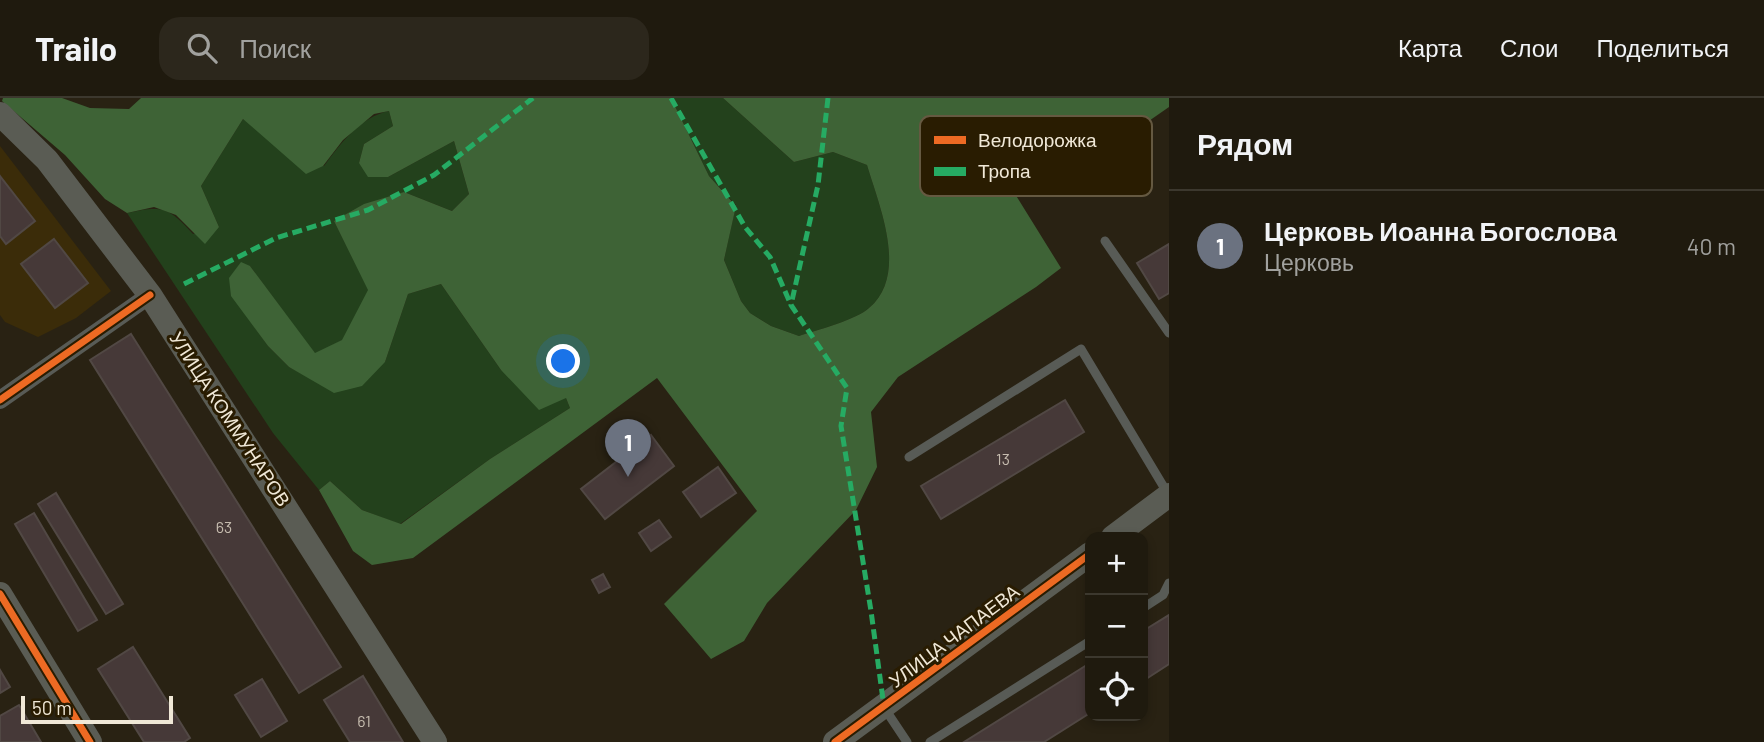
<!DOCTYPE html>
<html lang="ru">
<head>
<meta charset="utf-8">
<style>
	:root { --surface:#1f1a0e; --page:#2c271c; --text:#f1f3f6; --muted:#a1a19e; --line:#3c382e; --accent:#0f766e }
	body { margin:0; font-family:Barlow,sans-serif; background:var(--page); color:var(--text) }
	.controls { position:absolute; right:21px; bottom:21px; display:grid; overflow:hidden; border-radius:14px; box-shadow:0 4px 10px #0003 }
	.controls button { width:63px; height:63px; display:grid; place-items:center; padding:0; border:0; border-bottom:2px solid var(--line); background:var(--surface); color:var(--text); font:35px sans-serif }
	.scale { position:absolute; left:21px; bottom:18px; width:152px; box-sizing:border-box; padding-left:7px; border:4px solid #f0e8d7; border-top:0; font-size:19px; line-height:24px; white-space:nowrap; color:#f0e8d7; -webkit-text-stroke:5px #291c01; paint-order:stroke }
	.you { position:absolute; left:564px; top:264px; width:24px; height:24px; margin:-18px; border:5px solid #fff; border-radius:50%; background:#1a73e8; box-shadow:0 0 0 10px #1a73e833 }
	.badge { display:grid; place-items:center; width:46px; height:46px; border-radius:50%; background:var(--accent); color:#fff; font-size:23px; font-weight:700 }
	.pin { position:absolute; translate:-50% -58px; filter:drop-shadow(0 2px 4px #0008) }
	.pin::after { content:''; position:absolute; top:37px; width:24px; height:21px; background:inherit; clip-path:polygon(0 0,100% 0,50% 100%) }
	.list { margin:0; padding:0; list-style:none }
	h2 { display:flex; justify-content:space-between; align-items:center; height:91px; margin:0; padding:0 28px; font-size:30px }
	h2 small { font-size:23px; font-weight:400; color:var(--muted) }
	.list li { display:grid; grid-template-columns:46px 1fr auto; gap:21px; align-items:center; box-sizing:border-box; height:112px; padding:0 28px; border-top:2px solid var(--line) }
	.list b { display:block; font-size:26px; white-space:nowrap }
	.list p { margin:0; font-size:23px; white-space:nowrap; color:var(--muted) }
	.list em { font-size:23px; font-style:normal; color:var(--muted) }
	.icon { flex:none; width:38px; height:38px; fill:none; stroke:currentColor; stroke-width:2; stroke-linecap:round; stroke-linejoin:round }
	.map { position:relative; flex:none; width:1169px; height:644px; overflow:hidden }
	header { display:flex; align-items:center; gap:42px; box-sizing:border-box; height:98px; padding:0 35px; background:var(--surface); border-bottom:2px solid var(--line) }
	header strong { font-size:33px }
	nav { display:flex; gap:38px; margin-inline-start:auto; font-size:24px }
	.search { width:490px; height:63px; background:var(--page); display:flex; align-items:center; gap:18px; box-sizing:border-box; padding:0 24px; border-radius:21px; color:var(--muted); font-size:26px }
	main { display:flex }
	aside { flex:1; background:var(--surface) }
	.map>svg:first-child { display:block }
	.built { fill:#3b2c09 }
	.green { fill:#23411c }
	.forest { fill:#3e6336 }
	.building { fill:#463938; stroke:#514844; stroke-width:2 }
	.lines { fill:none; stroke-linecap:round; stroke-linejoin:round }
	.lane { stroke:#585b56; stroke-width:9 }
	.street { stroke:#585b56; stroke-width:18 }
	.secondary { stroke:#5a5c54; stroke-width:24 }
	.quiet { stroke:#26ab63; stroke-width:5; stroke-dasharray:10 5; stroke-linecap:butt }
	.cycleway-casing { stroke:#291c01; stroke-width:11 }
	.cycleway { stroke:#ed6a23; stroke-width:7 }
	.labels { text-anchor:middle; stroke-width:6; stroke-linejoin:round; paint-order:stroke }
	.number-label { font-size:16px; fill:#c6bcaf }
	.street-label { font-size:19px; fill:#f0e8d7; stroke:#291c01 }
	.key { fill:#291c01; stroke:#655941; stroke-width:2 }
	.key-label { font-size:19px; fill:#f0e8d7 }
</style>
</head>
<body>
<header>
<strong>Trailo</strong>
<div class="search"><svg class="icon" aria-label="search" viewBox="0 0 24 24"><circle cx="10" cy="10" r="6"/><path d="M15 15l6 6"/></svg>Поиск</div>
<nav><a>Карта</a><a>Слои</a><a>Поделиться</a></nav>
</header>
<main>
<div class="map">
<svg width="1169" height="644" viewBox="0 0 1169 644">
	<rect width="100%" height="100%" fill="#292213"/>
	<polygon class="built" points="0,48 111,193 76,220 38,239 5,224 0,217"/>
	<g class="green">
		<path d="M671,0h52l71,64 39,-10 34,13c12,41 42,109 2,143 -13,12 -52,22 -70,28l-28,-10 -21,-13 -9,-12 -17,-41 12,-55 -27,-29z"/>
		<path d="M389,13l4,15 -29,18 -5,19 29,14 66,-36 15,53 -17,17 -48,-19 -70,29 35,69 -26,50 -28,14 -65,-88 2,57 16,23 21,21 19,10 77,-15 23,-68 33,-10 60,86 65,28 4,10 -80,51 -90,65 -38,-14 -32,-29 -11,9 -46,-57 -146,-220c35,-8 42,-6 66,21l26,-7 -18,-41 42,-67 81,47c17,-23 36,-49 65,-55z"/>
	</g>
	<path class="forest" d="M3,0h59l28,10 39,1 12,-11h530l38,78 27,30 -12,54 17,41 9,12 21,13 28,10c18,-6 57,-16 70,-28 40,-34 10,-102 -2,-143l-34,-13 -39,10 -71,-64h446v9l-46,32 -33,8 -75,47 46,74 -25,19 -138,90 -27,35 6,55 -21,43 -89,93 -23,38 -33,18 -47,-55 93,-93 -100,-133 -244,180 -41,7 -19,-14 -34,-61 11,-9 32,29 39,14 89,-65 80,-51 -4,-10 -27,12 -38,-40 -60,-86 -33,10 -23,68 -23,24 -28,7 -45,-26 -21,-21 -37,-50 -2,-18 12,-16 9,4 65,87 27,-13 26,-50 -34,-69 30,-17 40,-12 48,19 17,-17 -15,-53 -66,36h-20l-9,-14 5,-19 29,-18 -4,-15 -15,3 -31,26 -20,26 -17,8 -63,-55 -42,67 18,41 -14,17 -29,-29 -22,-8 -27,6 -22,-14 -40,-44 -63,-54z"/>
	<g class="building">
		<polygon points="0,78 35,123 6,146 0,138"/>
		<polygon points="54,141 88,185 55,210 21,166"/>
		<polygon points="1169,146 1169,195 1159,201 1137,165"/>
		<polygon points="131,236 341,569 299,595 90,262"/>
		<polygon points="1065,302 1084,334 941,421 921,388"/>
		<polygon points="651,337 674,368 605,421 581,391"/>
		<polygon points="718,369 736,395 701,419 683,394"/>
		<polygon points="56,395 123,506 106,516 38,406"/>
		<polygon points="34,415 97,522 78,533 15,426"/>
		<polygon points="659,422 671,439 651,453 639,435"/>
		<polygon points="603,476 610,489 599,495 592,482"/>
		<polygon points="1169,517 1169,566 1143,583 1143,533"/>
		<polygon points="133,549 190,640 184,644 144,644 98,571"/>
		<polygon points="1090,565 1090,615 1044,644 964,644"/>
		<polygon points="0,572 10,589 0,595"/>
		<polygon points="363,578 403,644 350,644 324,602"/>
		<polygon points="262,581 287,623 261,639 235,597"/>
		<polygon points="19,607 41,644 0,644 0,618"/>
	</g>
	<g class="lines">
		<g class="lane">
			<polyline points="1105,143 1169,235"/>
			<polyline points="909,359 1081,251 1168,396"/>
			<polyline points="1143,510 1163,497 1169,485"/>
			<polyline points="885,611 907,644"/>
			<polyline points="930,644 1090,543"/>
		</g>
		<polyline class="street" points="0,302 150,197"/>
		<g class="secondary">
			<polyline points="0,16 47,62 150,197 435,644"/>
			<polyline points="1113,439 1169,397"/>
			<polyline points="0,496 90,644"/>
			<polyline points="835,644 1090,456"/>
		</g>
		<g class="quiet">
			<polyline points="671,0 745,129 770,159 791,207"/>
			<polyline points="828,0 818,87 791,207 847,290 841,328 871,513 884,609"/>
			<polyline points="184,186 276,140 368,112 434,77 533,0"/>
		</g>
		<g class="cycleway-casing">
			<g id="cycleway">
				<polyline points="0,302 150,197"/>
				<polyline points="0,496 90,644"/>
				<polyline points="835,644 1090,456"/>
			</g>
		</g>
		<use href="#cycleway" class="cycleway"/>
	</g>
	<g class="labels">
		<g class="number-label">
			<text x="1003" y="367">13</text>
			<text x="224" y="435">63</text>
			<text x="364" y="629">61</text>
		</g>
		<g class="street-label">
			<text transform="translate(230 321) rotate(57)" y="7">УЛИЦА КОММУНАРОВ</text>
			<text transform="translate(954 538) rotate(-37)" y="7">УЛИЦА ЧАПАЕВА</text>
		</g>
	</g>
	<rect x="920" y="18" width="232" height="80" rx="10" class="key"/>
	<rect x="934" y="38" width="32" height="8" fill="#ed6a23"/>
	<rect x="934" y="69" width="32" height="9" fill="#26ab63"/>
	<g class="key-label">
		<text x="978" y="49">Велодорожка</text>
		<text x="978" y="80">Тропа</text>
	</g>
</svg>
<div class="controls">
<button>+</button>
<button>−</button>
<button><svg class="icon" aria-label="locate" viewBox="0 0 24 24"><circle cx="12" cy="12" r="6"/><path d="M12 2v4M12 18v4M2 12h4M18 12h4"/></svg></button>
</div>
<div class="scale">50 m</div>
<div class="you"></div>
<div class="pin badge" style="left:628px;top:379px;background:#6b7280">1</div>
</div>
<aside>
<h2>Рядом<small></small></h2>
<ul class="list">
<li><span class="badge" style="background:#6b7280">1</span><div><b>Церковь Иоанна Богослова</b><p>Церковь</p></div><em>40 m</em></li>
</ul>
</aside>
</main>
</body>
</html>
